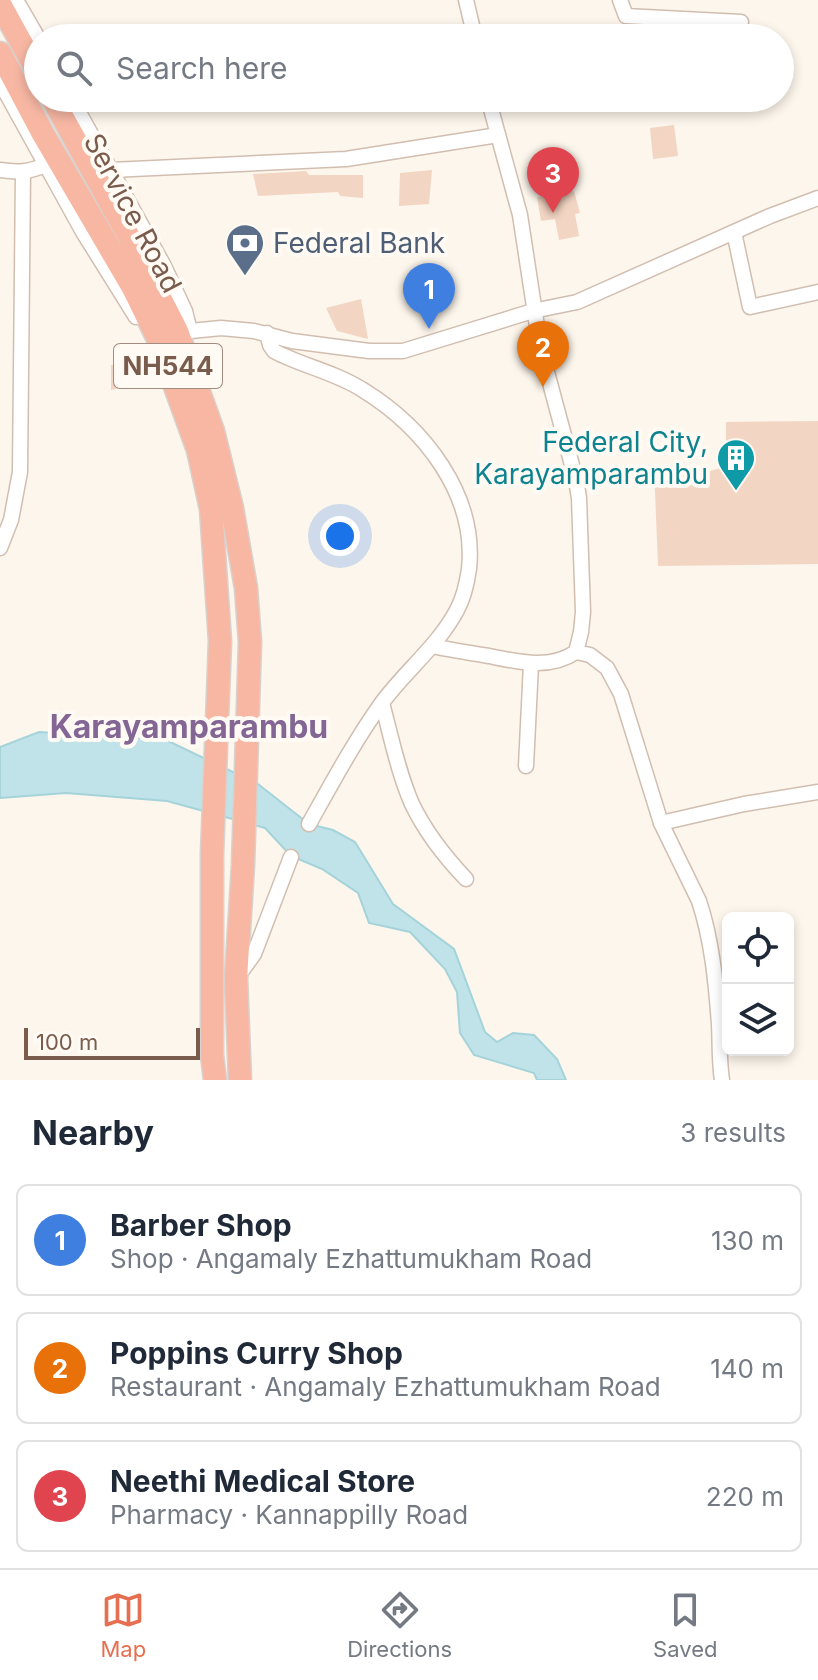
<!DOCTYPE html>
<html lang="en">
<head>
<meta charset="utf-8">
<style>
	:root { --surface:#fff; --page:#f2f2f3; --text:#1f2937; --muted:#747a83; --line:#e0e1e3; --accent:#e76f51 }
	body { margin:0; font-family:Inter,sans-serif; background:var(--page); color:var(--text) }
	.controls { position:absolute; right:24px; bottom:24px; display:grid; overflow:hidden; border-radius:12px; box-shadow:0 4px 12px #0003 }
	.controls button { width:72px; height:72px; display:grid; place-items:center; padding:0; border:0; border-bottom:2px solid var(--line); background:var(--surface); color:var(--text); font:40px sans-serif }
	.scale { position:absolute; left:24px; bottom:20px; width:176px; box-sizing:border-box; padding-left:8px; border:4px solid #7a5c4d; border-top:0; font-size:22px; line-height:28px; white-space:nowrap; color:#7a5c4d; -webkit-text-stroke:6px #fffaf3; paint-order:stroke }
	.you { position:absolute; left:340px; top:536px; width:28px; height:28px; margin:-20px; border:6px solid #fff; border-radius:50%; background:#1a73e8; box-shadow:0 0 0 12px #1a73e833 }
	.badge { display:grid; place-items:center; width:52px; height:52px; border-radius:50%; background:var(--accent); color:#fff; font-size:26px; font-weight:700 }
	.pin { position:absolute; translate:-50% -66px; filter:drop-shadow(0 2px 4px #0008) }
	.pin::after { content:''; position:absolute; top:42px; width:28px; height:24px; background:inherit; clip-path:polygon(0 0,100% 0,50% 100%) }
	.list { margin:0; padding:0; list-style:none }
	h2 { display:flex; justify-content:space-between; align-items:center; height:104px; margin:0; padding:0 32px; font-size:34px }
	h2 small { font-size:26px; font-weight:400; color:var(--muted) }
	.list li { display:grid; grid-template-columns:52px 1fr auto; gap:24px; align-items:center; box-sizing:border-box; height:112px; margin:0 16px 16px; padding:0 16px; border:2px solid var(--line); border-radius:12px }
	.list b { display:block; font-size:30px; white-space:nowrap }
	.list p { margin:0; font-size:26px; white-space:nowrap; color:var(--muted) }
	.list em { font-size:26px; font-style:normal; color:var(--muted) }
	.icon { flex:none; width:44px; height:44px; fill:none; stroke:currentColor; stroke-width:2; stroke-linecap:round; stroke-linejoin:round }
	.map { position:relative; flex:none; width:818px; height:1080px; overflow:hidden }
	.search { position:absolute; background:var(--surface); box-shadow:0 4px 12px #0003; left:24px; right:24px; top:24px; height:88px; display:flex; align-items:center; gap:20px; box-sizing:border-box; padding:0 28px; border-radius:44px; color:var(--muted); font-size:30px }
	.sheet { height:488px; background:var(--surface) }
	nav { display:flex; justify-content:space-around; align-items:center; box-sizing:border-box; height:112px; border-top:2px solid var(--line); background:var(--surface); font-size:22px; color:var(--muted) }
	nav a { display:grid; justify-items:center; gap:4px }
	nav .on { color:var(--accent) }
	.map>svg:first-child { display:block }
	.water { fill:#bfe3e8; stroke:#a5d3da; stroke-width:2 }
	.building { fill:#f3d5c3 }
	.lines { fill:none; stroke-linecap:round; stroke-linejoin:round }
	.minor-casing { stroke:#d1beb0; stroke-width:17 }
	.highway-casing { stroke:#dad1cd; stroke-width:25 }
	.minor { stroke:#fff; stroke-width:14 }
	.highway { stroke:#f7b7a3; stroke-width:22 }
	.labels { text-anchor:middle; stroke-width:8; stroke-linejoin:round; paint-order:stroke }
	.shield { fill:#fffaf3; stroke:#a28b7f; stroke-width:2 }
	.shield-label { font-size:26px; font-weight:bold; fill:#7a5c4d }
	.street-label { font-size:28px; fill:#7a5c4d; stroke:#fffaf3 }
	.service-label { font-size:28px; fill:#4e5e75; stroke:#fffaf3; text-anchor:start }
	.culture-label { font-size:28px; fill:#0d838f; stroke:#fffaf3; text-anchor:end }
	.quarter-label { font-size:32px; font-weight:bold; fill:#846695; stroke:#fffaf3 }
</style>
</head>
<body>
<div class="map">
<svg width="818" height="1080" viewBox="0 0 818 1080">
	<rect width="100%" height="100%" fill="#fdf6ec"/>
	<polygon class="water" points="39,732 164,739 258,784 309,824 333,830 355,842 393,904 454,949 485,1032 497,1042 513,1033 534,1035 557,1059 566,1080 537,1080 534,1073 474,1055 460,1033 457,992 445,969 410,932 369,923 358,893 322,869 291,856 265,828 167,801 66,793 0,798 0,747"/>
	<g class="building">
		<polygon points="674,125 678,156 653,159 650,128"/>
		<polygon points="432,170 429,204 399,206 400,173"/>
		<polygon points="306,171 309,175 363,175 363,198 340,196 338,192 258,196 253,174"/>
		<polygon points="574,191 580,213 575,214 579,236 559,240 555,219 541,221 537,197"/>
		<polygon points="361,299 368,339 337,331 326,308"/>
		<polygon points="131,362 138,384 111,390 111,365"/>
		<polygon points="818,421 818,564 658,566 654,467 665,466 666,472 707,472 737,463 737,445 726,445 726,422"/>
	</g>
	<g class="lines">
		<g class="minor-casing">
			<g id="minor">
				<polyline points="16,0 38,38"/>
				<polyline points="466,0 475,38"/>
				<polyline points="620,0 626,16 741,22"/>
				<polyline points="0,82 83,232 136,317"/>
				<polyline points="71,98 164,266 185,311 190,331"/>
				<path d="M0,170c18,3 29,2 45,-5"/>
				<polyline points="111,170 346,159 498,135"/>
				<polyline points="734,232 750,307 818,292"/>
				<polyline points="171,333 221,328 254,331 292,341 369,351 403,351 533,311 577,302 770,216 818,198"/>
				<path d="M267,333l3,12 4,6c28,15 61,21 89,39 60,37 114,104 106,179 -2,14 -5,28 -12,41 -19,36 -52,61 -76,94 -27,38 -49,79 -72,120"/>
				<polyline points="0,548 11,520 20,472 23,172"/>
				<path d="M432,646c19,4 38,7 57,10 30,6 60,14 87,-4l5,-20 2,-20 -4,-114 -3,-18 -36,-134 -20,-131 -32,-117"/>
				<path d="M576,652l14,3 17,13 14,26 40,129 38,78c13,39 17,82 20,123 1,19 0,37 3,56"/>
				<path d="M382,703c9,33 16,69 30,101 13,27 33,53 54,75"/>
				<polyline points="526,766 531,664"/>
				<polyline points="661,823 744,804 818,792"/>
				<polyline points="238,976 254,954 291,857"/>
			</g>
		</g>
		<g class="highway-casing">
			<g id="highway">
				<polyline points="0,4 38,73"/>
				<polyline points="0,53 43,134 133,288 157,337 198,450 211,509 220,641 212,854 212,1055 215,1080"/>
				<polyline points="52,98 128,235 177,331 213,431 232,508 246,588 250,642 243,865 236,979 240,1080"/>
			</g>
		</g>
		<use href="#minor" class="minor"/>
		<use href="#highway" class="highway"/>
	</g>
	<defs>
		<g id="bank-pin" transform="scale(2)"><path d="M0 17L-7.5 6A9.5 9.5 0 1 1 7.5 6Z" fill="#5c6f8a" stroke="#fffaf3"/><path d="M-6-4H6V4H-6ZM0-2.3a2.3 2.3 0 1 0 0 4.6a2.3 2.3 0 1 0 0-4.6Z" fill="#fff"/></g>
		<g id="building-pin" transform="scale(2)"><path d="M0 17L-7.5 6A9.5 9.5 0 1 1 7.5 6Z" fill="#0f9aa8" stroke="#fffaf3"/><path d="M-4-6H4V6H1V3H-1V6H-4ZM-2.5-4.3h1.7v1.8h-1.7ZM.8-4.3h1.7v1.8H.8ZM-2.5-1h1.7V.8h-1.7ZM.8-1h1.7V.8H.8Z" fill="#fff"/></g>
	</defs>
	<g fill-rule="evenodd">
		<use href="#bank-pin" x="245" y="243"/>
		<use href="#building-pin" x="736" y="458"/>
	</g>
	<g class="labels">
		<rect class="shield" x="114" y="344" width="108" height="44" rx="6"/>
		<g class="shield-label">
			<text x="168" y="375">NH544</text>
		</g>
		<g class="street-label">
			<text transform="translate(133 213) rotate(62)" y="10">Service Road</text>
		</g>
		<g class="service-label">
			<text x="273" y="253">Federal Bank</text>
		</g>
		<g class="culture-label">
			<text x="708" y="452">Federal City,<tspan x="708" dy="32">Karayamparambu</tspan></text>
		</g>
		<g class="quarter-label">
			<text x="189" y="738">Karayamparambu</text>
		</g>
	</g>
</svg>
<div class="controls">
<button><svg class="icon" aria-label="locate" viewBox="0 0 24 24"><circle cx="12" cy="12" r="6"/><path d="M12 2v4M12 18v4M2 12h4M18 12h4"/></svg></button>
<button><svg class="icon" aria-label="layers" viewBox="0 0 24 24"><path d="M12 4l9 5-9 5-9-5zM3 14l9 5 9-5"/></svg></button>
</div>
<div class="scale">100 m</div>
<div class="you"></div>
<div class="pin badge" style="left:429px;top:329px;background:#3f7fe0">1</div>
<div class="pin badge" style="left:543px;top:387px;background:#e8710a">2</div>
<div class="pin badge" style="left:553px;top:213px;background:#e0444e">3</div>
<div class="search"><svg class="icon" aria-label="search" viewBox="0 0 24 24"><circle cx="10" cy="10" r="6"/><path d="M15 15l6 6"/></svg>Search here</div>
</div>
<section class="sheet">
<h2>Nearby<small>3 results</small></h2>
<ul class="list">
<li><span class="badge" style="background:#3f7fe0">1</span><div><b>Barber Shop</b><p>Shop · Angamaly Ezhattumukham Road</p></div><em>130 m</em></li>
<li><span class="badge" style="background:#e8710a">2</span><div><b>Poppins Curry Shop</b><p>Restaurant · Angamaly Ezhattumukham Road</p></div><em>140 m</em></li>
<li><span class="badge" style="background:#e0444e">3</span><div><b>Neethi Medical Store</b><p>Pharmacy · Kannappilly Road</p></div><em>220 m</em></li>
</ul>
</section>
<nav>
<a class="on"><svg class="icon" aria-label="map" viewBox="0 0 24 24"><path d="M3 6l6-2 6 2 6-2v14l-6 2-6-2-6 2zM9 4v14M15 6v14"/></svg>Map</a>
<a><svg class="icon" aria-label="directions" viewBox="0 0 24 24"><path d="M12 3l9 9-9 9-9-9zM9 14v-3h6M13 9l2 2-2 2"/></svg>Directions</a>
<a><svg class="icon" aria-label="saved" viewBox="0 0 24 24"><path d="M7 4h10v16l-5-4-5 4z"/></svg>Saved</a>
</nav>
</body>
</html>
